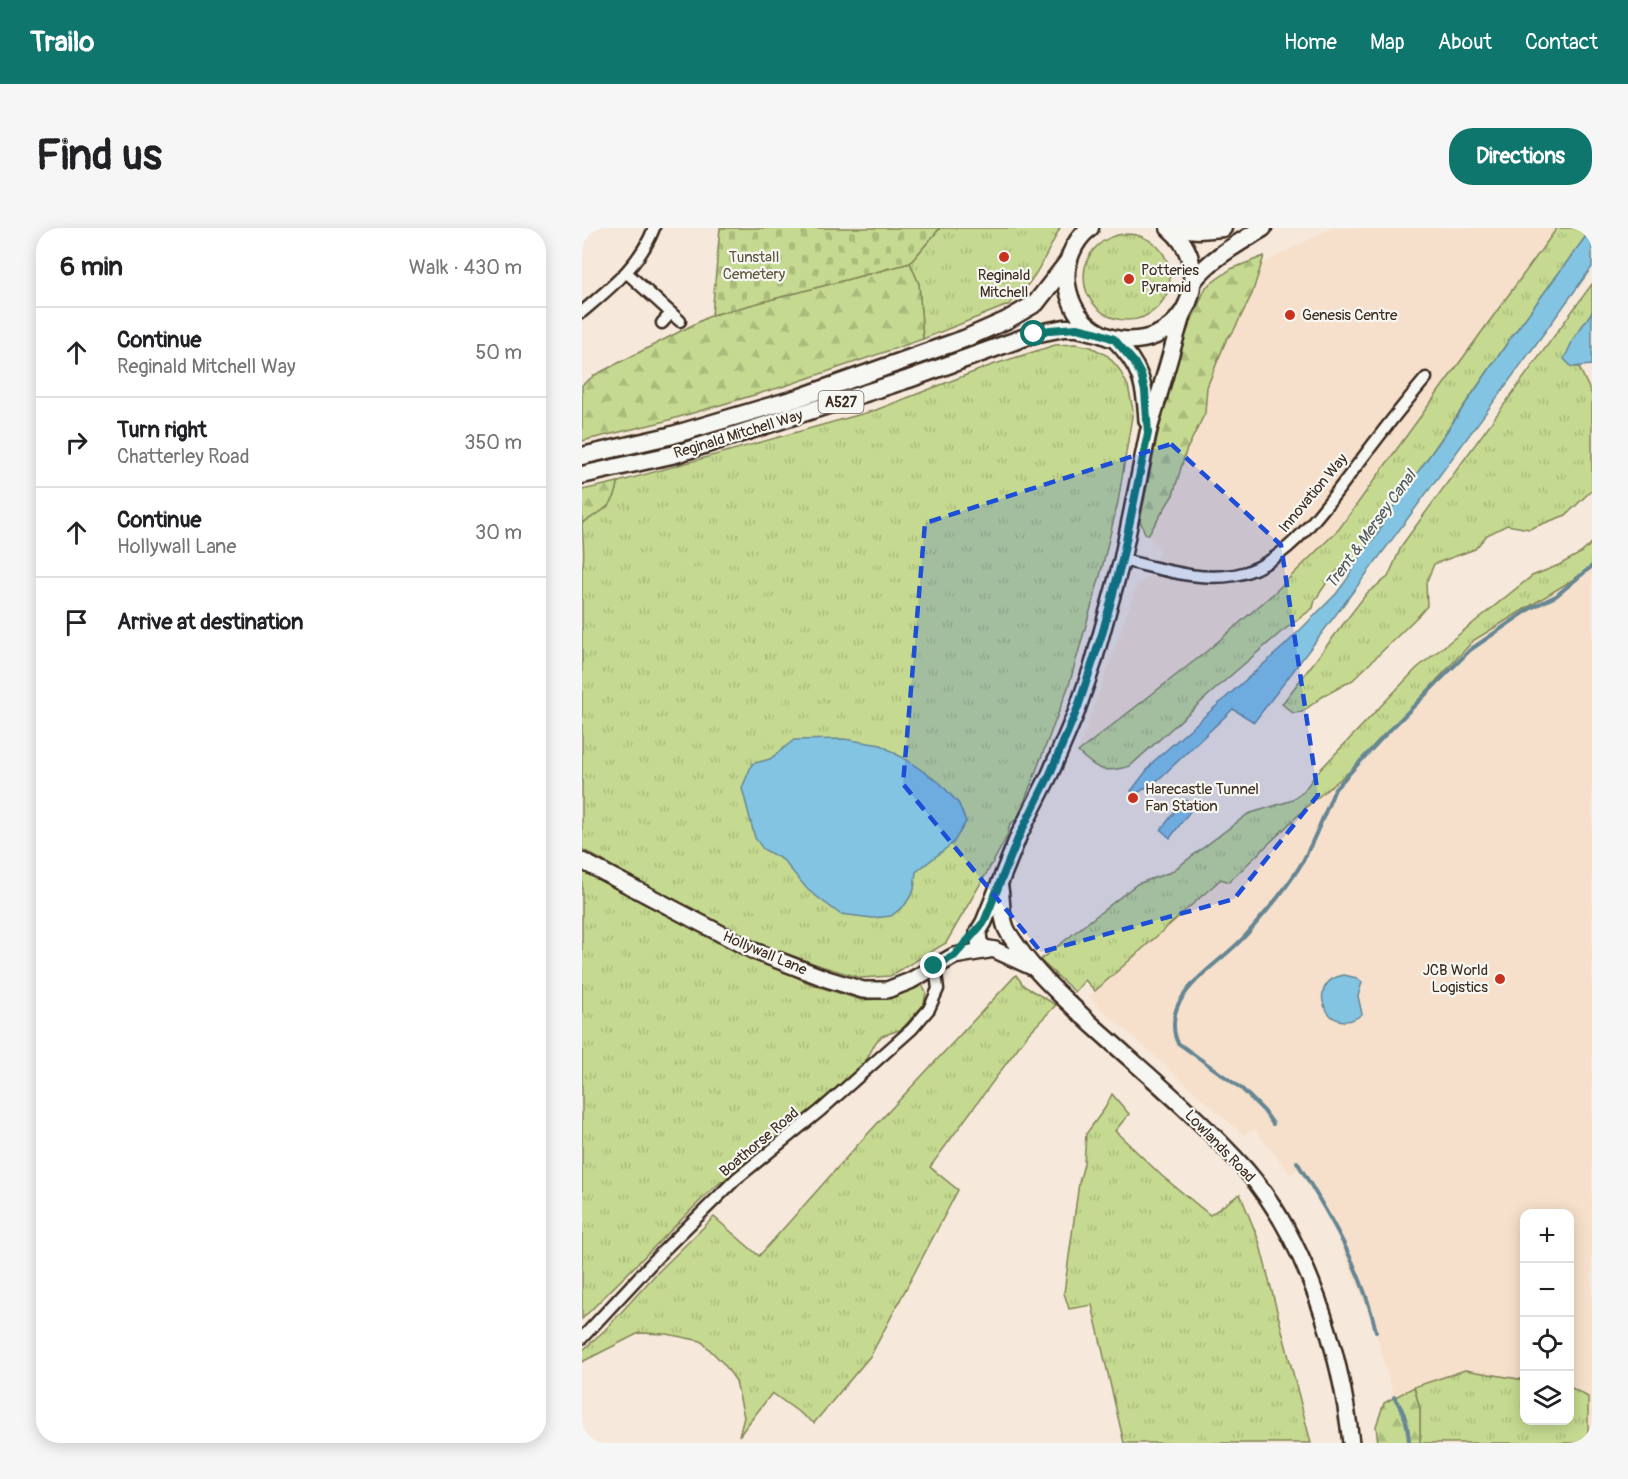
<!DOCTYPE html>
<html lang="en">
<head>
<meta charset="utf-8">
<style>
	:root { --surface:#fff; --page:#f6f6f6; --text:#202124; --muted:#757577; --line:#e0e0e0; --accent:#0f766e }
	body { margin:0; font-family:Pangolin,sans-serif; background:var(--page); color:var(--text) }
	.controls { position:absolute; right:18px; bottom:18px; display:grid; overflow:hidden; border-radius:12px; box-shadow:0 3px 15px #0003 }
	.controls button { width:54px; height:54px; display:grid; place-items:center; padding:0; border:0; border-bottom:2px solid var(--line); background:var(--surface); color:var(--text); font:30px sans-serif }
	.stop { position:absolute; width:18px; height:18px; margin:-14px; border:4px solid #0f766e; border-radius:50%; background:#fff }
	.stop.end { background:#0f766e; border-color:#fff; box-shadow:0 2px 6px #0008 }
	.list { margin:0; padding:0; list-style:none }
	h2 { display:flex; justify-content:space-between; align-items:center; height:78px; margin:0; padding:0 24px; font-size:26px }
	h2 small { font-size:20px; font-weight:400; color:var(--muted) }
	.list li { display:grid; grid-template-columns:39px 1fr auto; gap:18px; align-items:center; box-sizing:border-box; height:90px; padding:0 24px; border-top:2px solid var(--line) }
	.list b { display:block; font-size:22px; white-space:nowrap }
	.list p { margin:0; font-size:20px; white-space:nowrap; color:var(--muted) }
	.list em { font-size:20px; font-style:normal; color:var(--muted) }
	.icon { flex:none; width:33px; height:33px; fill:none; stroke:currentColor; stroke-width:2; stroke-linecap:round; stroke-linejoin:round }
	.map { position:relative; flex:none; width:1010px; height:1215px; overflow:hidden; border-radius:24px }
	header { display:flex; align-items:center; gap:36px; box-sizing:border-box; height:84px; padding:0 30px; background:var(--accent); color:#fff }
	header strong { font-size:28px }
	nav { display:flex; gap:33px; margin-inline-start:auto; font-size:21px }
	.intro { display:flex; align-items:center; justify-content:space-between; box-sizing:border-box; height:144px; padding:0 36px }
	h1 { margin:0; font-size:42px }
	.button { padding:15px 27px; border-radius:24px; background:var(--accent); color:#fff; font-size:21px; font-weight:700 }
	main { display:flex; gap:36px; padding:0 36px }
	aside { flex:1; background:var(--surface); border-radius:24px; box-shadow:0 3px 15px #0003 }
	.map>svg:first-child { display:block }
	.built { fill:#f6e0cb; fill-rule:evenodd }
	.grass { fill:url(#grass-tufts); stroke:#808257; stroke-width:1.5 }
	.forest { fill:url(#forest-firs); stroke:#808257; stroke-width:1.5 }
	.cemetery { fill:url(#cemetery-stones); stroke:#808257; stroke-width:1.5 }
	.water { fill:#83c4e3; stroke:#668694; stroke-width:1.5 }
	.lines { fill:none; stroke-linecap:round; stroke-linejoin:round }
	.stream { stroke:#668694; stroke-width:4 }
	.street-casing { stroke:#3b2a1e; stroke-width:15 }
	.secondary-casing { stroke:#3b2a1e; stroke-width:20 }
	.primary-casing { stroke:#3b2a1e; stroke-width:21 }
	.street { stroke:#f6f6f2; stroke-width:10 }
	.secondary { stroke:#f6f6f2; stroke-width:15 }
	.primary { stroke:#f6f6f2; stroke-width:16 }
	.route { stroke:#0f766e; stroke-width:8 }
	.marked { fill:#1d4ed8; fill-opacity:0.2; stroke:#1d4ed8; stroke-width:4.5; stroke-dasharray:12 8; stroke-linejoin:round }
	.poi-dot { fill:#c8321e; stroke:#f6f6f2; stroke-width:2 }
	.labels { text-anchor:middle; stroke-width:4.5; stroke-linejoin:round; paint-order:stroke }
	.shield { fill:#f6f6f2; stroke:#73675e; stroke-width:1.5 }
	.shield-label { font-size:14px; font-weight:bold; fill:#3b2a1e }
	.park-label { font-size:15px; fill:#5e563a; stroke:#f6f6f2 }
	.poi-label { font-size:15px; fill:#3b2a1e; stroke:#f6f6f2; text-anchor:start }
	.street-label { font-size:15px; fill:#3b2a1e; stroke:#f6f6f2 }
	.water-label { font-size:16px; font-style:italic; fill:#515859; stroke:#f6f6f2 }
</style>
</head>
<body>
<header>
<strong>Trailo</strong>
<nav><a>Home</a><a>Map</a><a>About</a><a>Contact</a></nav>
</header>
<div class="intro"><h1>Find us</h1><a class="button">Directions</a></div>
<main>
<aside>
<h2>6 min<small>Walk · 430 m</small></h2>
<ul class="list">
<li><svg class="icon" aria-label="ahead" viewBox="0 0 24 24"><path d="M12 20V5M6 11l6-6 6 6"/></svg><div><b>Continue</b><p>Reginald Mitchell Way</p></div><em>50 m</em></li>
<li><svg class="icon" aria-label="right" viewBox="0 0 24 24"><path d="M7 20v-9h11M14 6l5 5-5 5"/></svg><div><b>Turn right</b><p>Chatterley Road</p></div><em>350 m</em></li>
<li><svg class="icon" aria-label="ahead" viewBox="0 0 24 24"><path d="M12 20V5M6 11l6-6 6 6"/></svg><div><b>Continue</b><p>Hollywall Lane</p></div><em>30 m</em></li>
<li><svg class="icon" aria-label="arrive" viewBox="0 0 24 24"><path d="M6 21V4h12l-3 4 3 4H6"/></svg><div><b>Arrive at destination</b></div></li>
</ul>
</aside>
<div class="map">
<svg width="1010" height="1215" viewBox="0 0 1010 1215">
	<defs>
		<pattern id="grass-tufts" width="24" height="20" patternUnits="userSpaceOnUse" patternTransform="scale(1.5)"><rect width="24" height="20" fill="#c5da90"/><path d="M3 7l-1-3M5 7V3M7 7l1-3M15 17l-1-3M17 17v-4M19 17l1-3" fill="none" stroke="#aabb7c"/></pattern>
		<pattern id="forest-firs" width="22" height="20" patternUnits="userSpaceOnUse" patternTransform="scale(1.5)"><rect width="22" height="20" fill="#c5da90"/><path d="M5 1l3.5 6h-7zM16 11l3.5 6h-7z" fill="#aabb7c"/></pattern>
		<pattern id="cemetery-stones" width="16" height="16" patternUnits="userSpaceOnUse" patternTransform="scale(1.5)"><rect width="16" height="16" fill="#c5da90"/><path d="M2 7V4a2 2 0 0 1 4 0v3zM10 15v-3a2 2 0 0 1 4 0v3z" fill="#aabb7c"/></pattern>
	</defs>
	<rect width="100%" height="100%" fill="#f6e9db"/>
	<filter id="ink" filterUnits="userSpaceOnUse"><feTurbulence type="fractalNoise" baseFrequency=".0167" numOctaves="2"/><feDisplacementMap in="SourceGraphic" scale="12" xChannelSelector="R" yChannelSelector="G"/><feConvolveMatrix kernelMatrix="1 2 1 2 8 2 1 2 1" color-interpolation-filters="sRGB"/></filter>
	<g filter="url(#ink)">
		<g class="built">
			<polygon points="749,0 975,0 757,301 692,366 625,423 496,524 555,357 567,349 578,323 566,307 602,153 645,54"/>
			<path d="M1010,340v875h-197l-3,-53 -18,-63 -44,-108 -27,-52 -13,7 -36,-45 -11,6 -155,-138 133,-119 8,4 84,-81 46,-37 115,-124zM942,986h45v206h-45z"/>
		</g>
		<g class="grass">
			<path d="M358,0h120c-15,29 -26,56 -52,77l-85,34 -4,-55 -9,-21z"/>
			<path d="M975,0h35l-82,111 -158,229 -10,-2 -12,12 -15,22 -2,8 -33,25 -59,51 -91,82c-26,8 -33,4 -52,-14l129,-101 67,-58 65,-64z"/>
			<circle cx="545" cy="49" r="43"/>
			<polygon points="1010,56 1010,84 992,110 990,139 997,139 1010,167 1010,262 984,287 947,301 925,297 905,307 893,321 852,336 844,355 845,378 839,385 771,452 740,469 720,484 711,485 700,476 785,365 806,349 820,317"/>
			<path d="M494,116l15,3 17,9 11,13 9,17 5,24 -15,92 -18,74 -31,109 -51,133 -8,6 -3,12 -11,21 -50,86 -56,33 -29,2 -40,-12 -91,-33 -148,-84v-280c4,-13 0,-32 0,-46 19,-12 34,-16 36,-41l258,-72 116,-45 63,-20z"/>
			<polygon points="1010,315 1010,340 892,412 777,536 731,573 647,654 639,651 513,763 503,752 493,764 458,732 555,656 589,644 666,586 708,573 721,564 735,545 835,440 950,348 977,337 999,325"/>
			<polygon points="0,640 64,677 231,757 279,772 299,771 319,766 333,758 340,757 344,764 342,776 320,801 300,808 294,814 281,838 226,885 127,964 0,1091"/>
			<polygon points="434,747 442,758 474,777 446,806 348,939 376,962 289,1127 232,1195 190,1165 157,1208 162,1189 154,1153 142,1136 119,1113 85,1106 57,1105 0,1134 0,1123 23,1102 74,1046 132,989 177,1028 280,912"/>
			<polygon points="530,866 547,886 533,903 580,948 628,987 658,966 677,1013 729,1215 542,1215 510,1077 487,1081 482,1065 497,955 502,936 504,906 523,880"/>
			<polygon points="883,1142 942,1152 942,1192 987,1192 988,1159 1006,1169 1006,1210 1010,1211 1010,1215 838,1215 838,1181 832,1159"/>
		</g>
		<g class="forest">
			<polygon points="682,28 670,66 651,104 645,110 625,159 623,185 604,223 591,267 566,307 563,305 558,293 577,200 603,108 624,59 649,41"/>
			<polygon points="328,35 337,56 341,111 203,158 80,194 0,213 0,157 13,147 130,87"/>
			<path d="M36,254c-2,25 -17,29 -36,41v-33z"/>
			<polygon points="832,1159 838,1181 838,1215 796,1215 794,1198 802,1175"/>
		</g>
		<polygon class="cemetery" points="138,0 358,0 328,35 130,87"/>
		<g class="water">
			<path d="M1010,0v39c-111,153 -222,305 -338,455l-21,-13 -74,70 -23,15 -5,-3 23,-30 130,-115 52,-52 12,-16 4,-10 26,-35 7,-15 60,-84 65,-95z"/>
			<polygon points="1010,84 1010,137 990,139 982,131 992,110"/>
			<polygon points="262,511 299,517 326,533 358,555 377,576 384,594 371,615 334,644 332,662 323,677 309,688 291,690 258,686 226,662 201,632 181,621 173,610 160,560 170,536 188,531 212,512"/>
			<polygon points="602,571 612,578 588,610 579,602"/>
			<path d="M762,747l13,3 5,4 -4,14 4,18c-33,27 -60,-32 -18,-39z"/>
		</g>
		<g class="lines">
			<g class="stream">
				<path d="M691,896l-9,-13 -22,-22 -64,-46c-6,-11 -5,-29 1,-40 15,-28 47,-45 68,-69 19,-22 41,-47 56,-73 12,-23 22,-48 32,-72l47,-51 88,-88 61,-42 25,-12 36,-30"/>
				<path d="M715,934c33,54 65,107 79,169"/>
				<path d="M812,1169c11,15 14,28 15,46"/>
			</g>
			<g class="street-casing">
				<g id="street">
					<polyline points="45,45 98,93"/>
					<path d="M0,84c29,-25 58,-47 72,-84"/>
					<polyline points="80,95 89,85"/>
					<path d="M540,332c37,8 76,22 113,15 54,-10 94,-74 126,-115 21,-28 42,-55 65,-82"/>
					<polyline points="0,1110 82,1022 154,951 239,882 330,801 347,781 356,761 353,738"/>
				</g>
			</g>
			<g class="secondary-casing">
				<g id="secondary">
					<path d="M532,111c27,27 31,45 33,82"/>
					<polyline points="0,633 172,723 245,751 281,762 305,762 328,753 372,728 407,722"/>
					<path d="M418,660c2,12 1,28 6,40 3,7 8,13 12,19 20,29 47,52 72,76 53,48 109,94 156,147 61,70 95,183 105,273"/>
					<polyline points="450,739 413,722 402,720 397,714 396,704 402,694 437,607 468,546 494,485 511,436 540,332 566,205 601,84"/>
				</g>
			</g>
			<g class="primary-casing">
				<g id="primary">
					<path d="M508,0c-17,13 -26,36 -23,57 14,83 132,68 125,-14 -1,-17 -10,-32 -23,-43"/>
					<polyline points="591,0 617,2 641,0"/>
					<path d="M611,53c18,-23 46,-38 70,-53"/>
					<polyline points="0,228 87,208 216,170 382,111 425,92 454,75 485,35"/>
					<polyline points="0,247 94,226 327,151 452,106 482,100 495,100 516,105"/>
				</g>
			</g>
			<use href="#street" class="street"/>
			<use href="#secondary" class="secondary"/>
			<use href="#primary" class="primary"/>
		</g>
	</g>
	<g class="lines" filter="url(#ink)">
		<polyline class="route" points="352,738 372,728 402,694 437,608 468,546 496,479 521,403 540,332 566,205 563,163 559,147 552,134 532,111 516,105 495,100 468,102 452,106"/>
	</g>
	<path class="marked" d="M589,216l110,101 37,250 -84,104 -193,53 -138,-168 22,-261z"/>
	<g class="poi-dot">
		<circle cx="422" cy="29" r="6"/>
		<circle cx="547" cy="51" r="6"/>
		<circle cx="708" cy="87" r="6"/>
		<circle cx="551" cy="570" r="6"/>
		<circle cx="918" cy="751" r="6"/>
	</g>
	<g class="labels">
		<rect class="shield" x="236.5" y="163" width="45" height="22" rx="4.5"/>
		<g class="shield-label">
			<text x="259" y="179">A527</text>
		</g>
		<g class="park-label">
			<text x="172" y="34">Tunstall<tspan x="172" dy="17">Cemetery</tspan></text>
		</g>
		<g class="poi-label">
			<text x="559" y="47">Potteries<tspan x="559" dy="17">Pyramid</tspan></text>
			<text x="422" y="52" text-anchor="middle">Reginald<tspan x="422" dy="17">Mitchell</tspan></text>
			<text x="720" y="92">Genesis Centre</text>
			<text x="563" y="566">Harecastle Tunnel<tspan x="563" dy="17">Fan Station</tspan></text>
			<text x="906" y="747" text-anchor="end">JCB World<tspan x="906" dy="17">Logistics</tspan></text>
		</g>
		<g class="street-label">
			<text transform="translate(156 206) rotate(-17)" y="5">Reginald Mitchell Way</text>
			<text transform="translate(731 265) rotate(-50)" y="5">Innovation Way</text>
			<text transform="translate(183 725) rotate(23)" y="5">Hollywall Lane</text>
			<text transform="translate(177 914) rotate(-40)" y="5">Boathorse Road</text>
			<text transform="translate(638 918) rotate(46)" y="5">Lowlands Road</text>
		</g>
		<g class="water-label">
			<text transform="translate(788 301) rotate(-54)" y="6">Trent &amp; Mersey Canal</text>
		</g>
	</g>
</svg>
<div class="controls">
<button>+</button>
<button>−</button>
<button><svg class="icon" aria-label="locate" viewBox="0 0 24 24"><circle cx="12" cy="12" r="6"/><path d="M12 2v4M12 18v4M2 12h4M18 12h4"/></svg></button>
<button><svg class="icon" aria-label="layers" viewBox="0 0 24 24"><path d="M12 4l9 5-9 5-9-5zM3 14l9 5 9-5"/></svg></button>
</div>
<div class="stop" style="left:452px;top:106px"></div>
<div class="stop end" style="left:352px;top:738px"></div>
</div>
</main>
</body>
</html>
